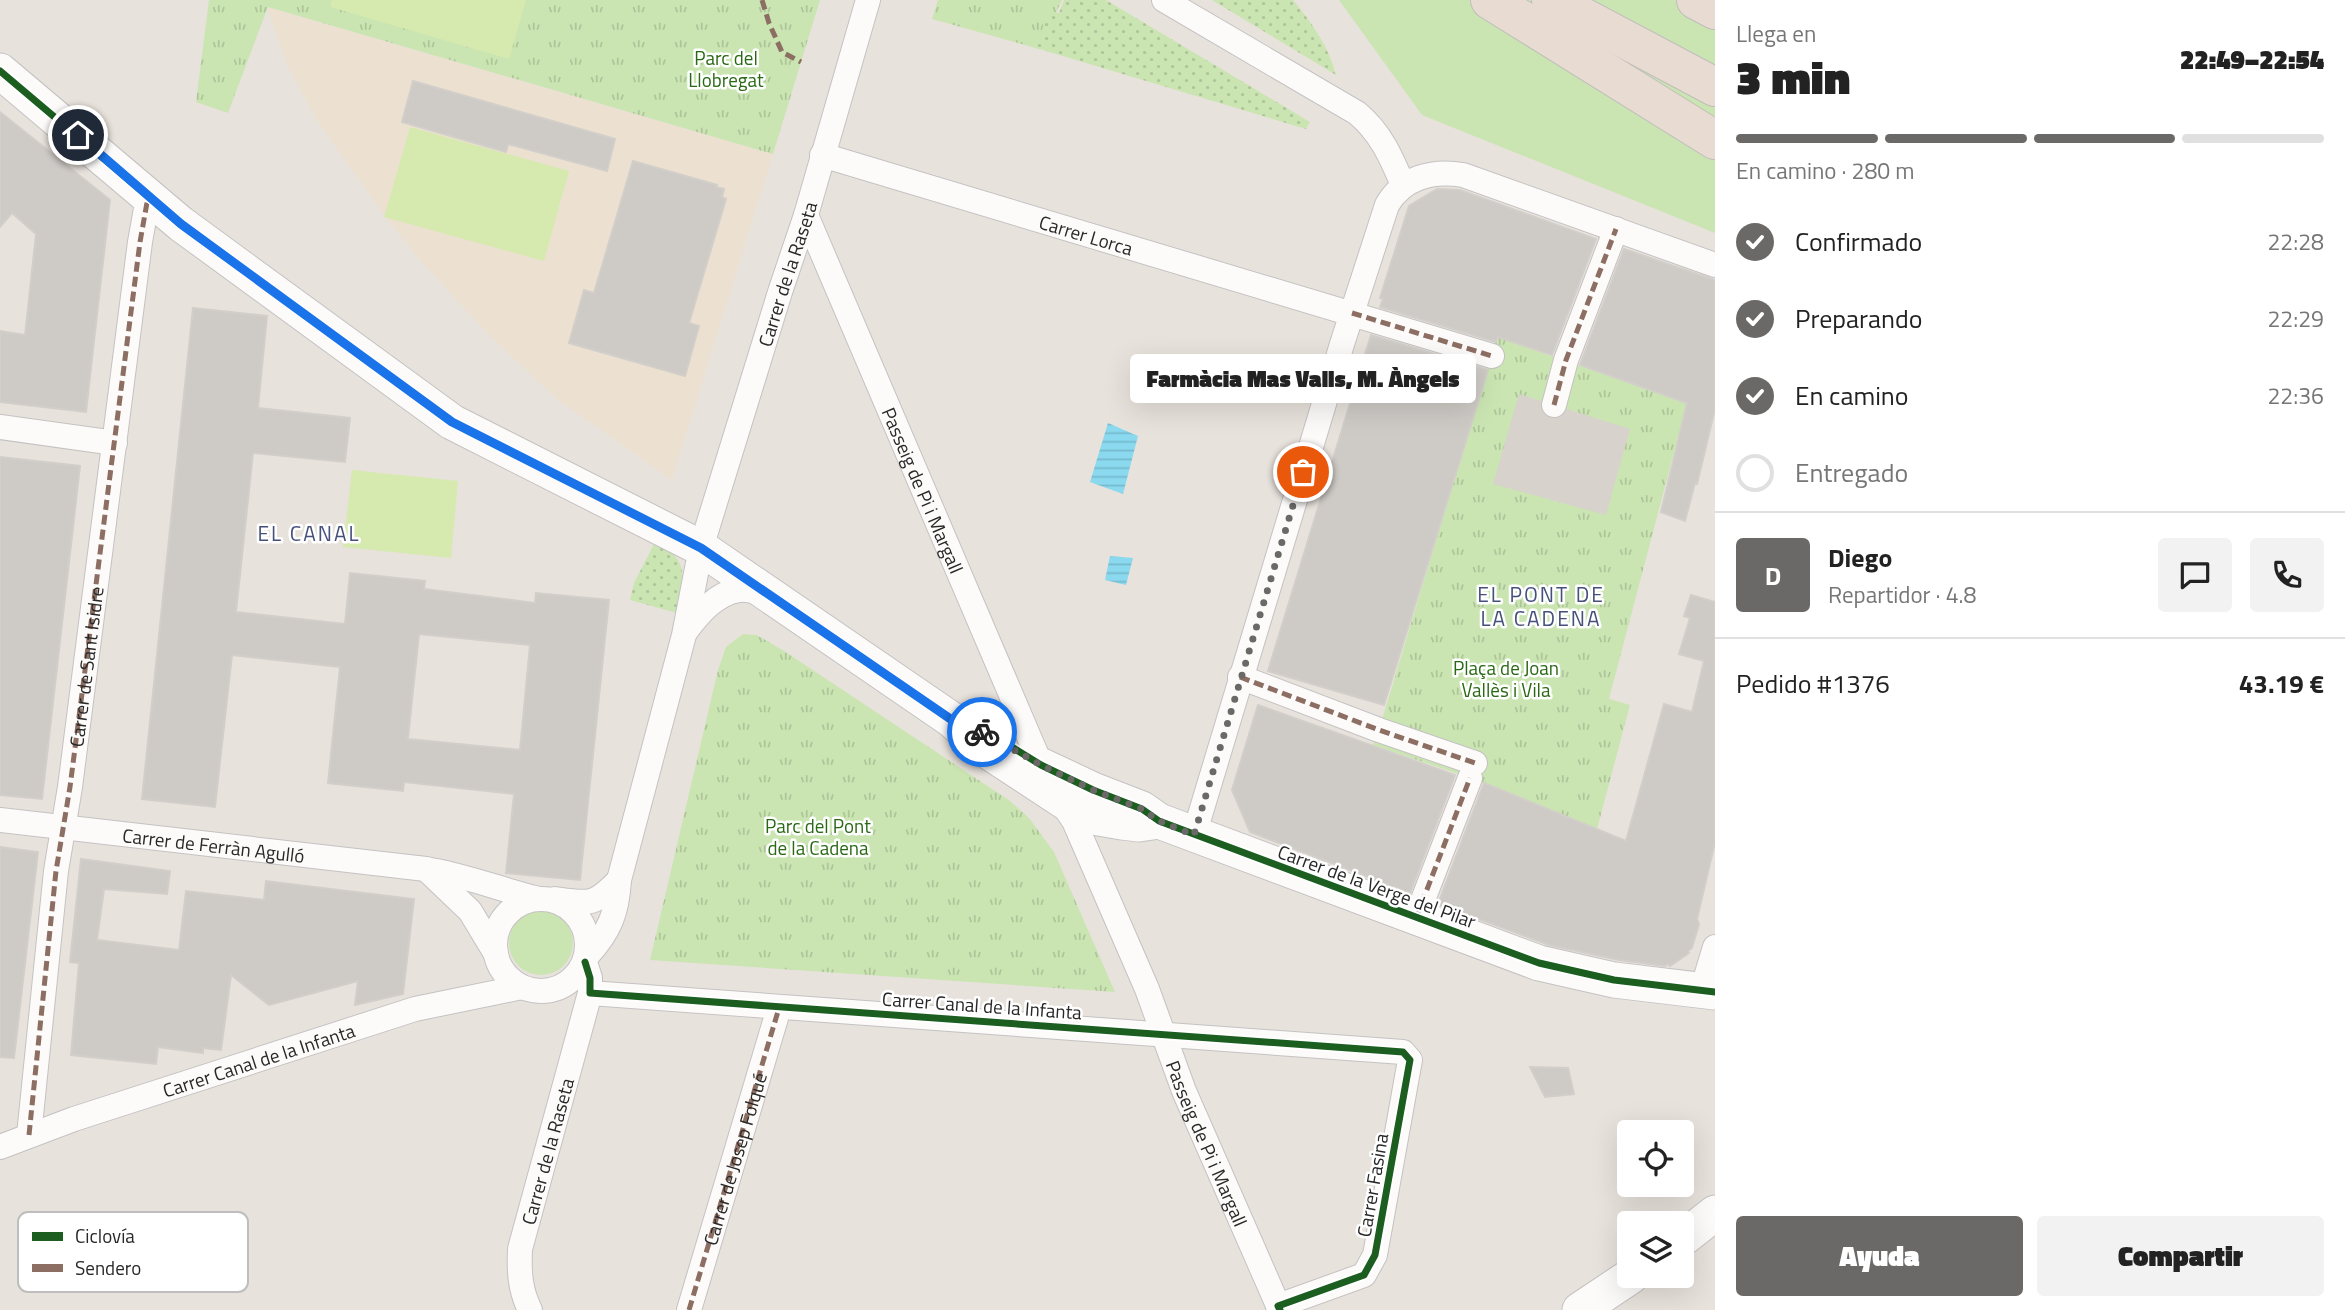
<!DOCTYPE html>
<html lang="es">
<meta charset="utf-8">
<style>
:root{--surface:#fff;--page:#f2f2f2;--text:#222;--muted:#767676;--line:#e0e0e0;--accent:#6b6967}
body{margin:0;font-family:"Titillium Web",sans-serif;background:var(--page);color:var(--text);height:100vh;display:flex;flex-direction:column;font-size:26px;white-space:nowrap}
*{box-sizing:border-box;margin:0}
p{font-size:23px;color:var(--muted)}
.icon{flex:none;width:38px;height:38px;fill:none;stroke:currentColor;stroke-width:2;stroke-linecap:round;stroke-linejoin:round}
.map{position:relative;flex:1;overflow:hidden}
.panel{display:flex;flex-direction:column;background:var(--surface);width:630px}
.panel>*{flex:none}
.fabs{position:absolute;left:1617px;top:1120px;display:grid;gap:14px}
.fabs a{display:grid;place-items:center;width:77px;height:77px;border-radius:7px;background:var(--surface);box-shadow:0 7px 28px #0002;font-size:35px}
.pin{position:absolute;display:grid;place-items:center;width:60px;height:60px;color:#fff;margin:-30px;border:4px solid #fff;border-radius:50%;box-shadow:0 2px 7px #0007}
.courier{position:absolute;display:grid;place-items:center;width:70px;height:70px;margin:-35px;border:5px solid #1a73e8;border-radius:50%;background:#fff;color:#222;box-shadow:0 2px 9px #0007}
.bubble{position:absolute;height:49px;border-radius:7px;background:var(--surface);box-shadow:0 7px 28px #0002;font-size:23px;font-weight:800;line-height:49px;text-align:center}
.headline em{font-style:normal;font-weight:800}
.headline div{display:flex;flex-direction:column-reverse}
.headline{display:flex;align-items:center;justify-content:space-between;height:119px;padding:0 21px}
h1{font-size:46px;font-weight:800;line-height:52px}
.bar{display:grid;grid-template-columns:repeat(4,1fr);gap:10px 7px;align-content:center;height:84px;padding:0 21px}
.bar i{height:9px;border-radius:5px;background:var(--line)}
.bar .active{background:var(--accent)}
.bar p{grid-column:span 4}
.line{display:flex;align-items:center;gap:18px;padding:0 21px;border-top:2px solid var(--line)}
.line div{flex:1}
.round{display:grid;place-items:center;flex:none;width:74px;height:74px;border-radius:7px;background:var(--page)}
ol{padding:0 21px;list-style:none}
li{display:flex;align-items:center;gap:21px;height:77px}
li p{margin-inline-start:auto}
li .icon{padding:7px;border-radius:50%;background:var(--accent);color:#fff;stroke-width:4}
li:last-child{color:var(--muted)}
li i{width:38px;height:38px;border:4px solid var(--line);border-radius:50%}
.action{display:flex;gap:14px;margin-top:auto;padding:14px 21px}
.action a{flex:1;height:80px;border-radius:7px;background:var(--accent);color:#fff;font-size:28px;font-weight:800;line-height:80px;text-align:center}
.action a+a{background:var(--page);color:var(--text)}
main{display:flex;flex:1;min-height:0}
.map>svg:first-child{display:block}
</style>
<main>
<div class="map">
<svg width="1715" height="1310" viewBox="0 0 1715 1310">
<defs>
<pattern id="park-tufts" width="24" height="20" patternUnits="userSpaceOnUse" patternTransform="scale(1.75)"><rect width="24" height="20" fill="#cae5b2"/><path d="M3 7l-1-3M5 7V3M7 7l1-3M15 17l-1-3M17 17v-4M19 17l1-3" fill="none" stroke="#aec499"/></pattern>
<pattern id="garden-dots" width="8" height="8" patternUnits="userSpaceOnUse" patternTransform="scale(1.75)"><rect width="8" height="8" fill="#cae5b2"/><path d="M2 2h.1M6 6h.1" fill="none" stroke="#aec499" stroke-width="1.8" stroke-linecap="round"/></pattern>
<pattern id="water-rules" width="6" height="5" patternUnits="userSpaceOnUse" patternTransform="scale(1.75)"><rect width="6" height="5" fill="#8ad9ef"/><path d="M0 2.5h6" fill="none" stroke="#77bacd"/></pattern>
</defs>
<rect width="100%" height="100%" fill="#e8e2dc"/>
<path fill="#ece1d0" d="M267,7l506,147 -101,326 -115,-81 -68,-64 -69,-75 -34,-42 -68,-96 -32,-59z"/>
<g fill="#cae5b2">
<path d="M1339,0h376v233l-293,-118z"/>
<circle cx="541" cy="943" r="32"/>
</g>
<g fill="url(#park-tufts)">
<path d="M209,0h611l-47,154 -505,-147 -40,106 -32,-11z"/>
<path d="M938,0h124l-23,49 -107,-30z"/>
<path d="M1497,337l190,66 -78,296 21,6 -33,124 -127,-51 -97,-33 6,-15z"/>
<path d="M743,634l14,1 27,16 199,132 27,18 19,17 25,34 61,140 -465,-32 68,-290 8,-23z"/>
</g>
<g fill="url(#garden-dots)">
<path d="M1064,0h42l204,122 -4,7 -270,-81 12,-37 11,2z"/>
<path d="M1212,0h81c19,23 35,45 43,75z"/>
<path d="M656,540c34,22 29,38 21,73l-47,-13 4,-17z"/>
</g>
<g fill="#d6e9af">
<path d="M332,0h194l-17,59 -179,-52z"/>
<path d="M410,127l159,44 -25,90 -160,-44z"/>
<path d="M352,470l106,11 -7,77 -108,-11z"/>
</g>
<path fill="#d8d2cc" d="M1519,394l111,35 -24,86 -113,-31z"/>
<g fill="url(#water-rules)">
<path d="M1108,423l30,13 -15,58 -33,-12z"/>
<path d="M1110,556l23,2 -7,27 -21,-5z"/>
</g>
<g fill="#cecac6" stroke="#d2cec9" stroke-width="2" fill-rule="evenodd">
<path d="M413,81l202,58 -8,32 -99,-27 -2,8 -104,-30z"/>
<path d="M0,112l110,88 -24,212 -86,-10v-71l25,4 11,-101 -24,-21 -12,14z"/>
<path d="M633,161l84,24 -1,2 8,2 -2,8 4,2 -37,124 10,3 -14,50 -116,-33 15,-53 10,3z"/>
<path d="M1437,189l23,1 136,49 -44,116 -54,-18 -2,5 -116,-35 3,-8 -3,-1 29,-92z"/>
<path d="M1624,249l91,31v129l-18,75 -2,-1 -10,38 -24,-9 26,-109 -107,-38z"/>
<path d="M193,308l74,8 -9,92 92,10 -5,44 -92,-9 -17,159 109,12 5,-51 75,8 -1,8 111,14 1,-10 73,7 -29,280 -74,-7 8,-79 -110,-12 -1,9 -75,-8 12,-116 -108,-12 -17,152 -73,-8zM419,634l111,11 -10,105 -112,-11z"/>
<path d="M1371,335l117,35 -104,335 -116,-34z"/>
<path d="M0,457l80,9 -38,333 -42,-4z"/>
<path d="M1691,595l24,7v240l-18,77 2,5 -7,24 -4,3 1,2 -19,13 -3,-2 -2,2 -46,-6 -70,-15 -111,-41 46,-121 142,58 38,-137 28,8 12,-51 -25,-7 11,-36 -6,-2z"/>
<path d="M1258,705l197,70 -45,118 -160,-61 -18,-42z"/>
<path d="M0,847l38,5 -24,206 -14,-1z"/>
<path d="M81,859l89,12 -3,23 -63,-5 -7,51 82,10 7,-59 78,9 2,-19 148,18 -11,95 -48,11 3,-24 -89,24 -38,-30 -10,75 -18,-2v5l-45,-6 -2,17 -85,-9 8,-92 -9,-1z"/>
<path d="M1530,1067l38,1 6,26 -29,3z"/>
</g>
<g fill="none" stroke-linecap="round" stroke-linejoin="round">
<defs>
<g id="street">
<path d="M1164,0l193,113c24,20 34,44 46,72"/>
<path id="s1" d="M822,155l670,201"/>
<path id="s2" d="M806,215l235,550"/>
<path d="M1554,405l12,-45 50,-131"/>
<path d="M0,427l115,16"/>
<path d="M686,631c12,-16 30,-38 53,-41 8,-1 19,2 28,4"/>
<path d="M1240,677l139,53 96,33"/>
<path id="s3" d="M1060,800l14,21 73,168 37,102 96,219"/>
<path id="s4" d="M0,820l426,49c38,6 73,20 109,29"/>
<path d="M1194,835l148,-491 45,-139c16,-28 46,-35 76,-30l252,90"/>
<path d="M426,869l44,42 26,43"/>
<circle cx="541" cy="945" r="46"/>
<path d="M555,899c34,5 39,7 64,-19"/>
<path d="M1416,918l54,-140"/>
<path id="s5" d="M587,956c23,-25 30,-43 32,-76l65,-245 17,-87 79,-256 26,-77 62,-215"/>
<path d="M585,962l5,16v15l813,59 7,8 -35,195 -11,20 -86,31"/>
<path d="M1702,990l13,-43"/>
<path id="s6" d="M29,1135l27,-264 14,-84 70,-545 8,-45"/>
<path id="s7" d="M0,1147l74,-28 341,-110 107,-22"/>
<path id="s8" d="M530,1310c-10,-20 -11,-38 -10,-61l70,-256"/>
<path d="M689,1310l90,-302"/>
</g>
<g id="secondary">
<path d="M0,71l181,153 271,198 249,126 251,172 28,26 96,63 17,8 29,5 17,2 20,-3"/>
<path d="M1042,766l51,24 49,19 17,12 380,142 75,17 101,12"/>
<path d="M1682,1239l33,-26"/>
<path d="M1580,1310l51,-34"/>
</g>
<g id="highway">
<path d="M1490,0l225,140"/>
<path d="M1551,0l164,87"/>
<path d="M1696,0l19,10"/>
</g>
</defs>
<use href="#street" stroke="#c4c2c2" stroke-width="26"/>
<use href="#secondary" stroke="#c4c2c2" stroke-width="37"/>
<use href="#highway" stroke="#c0bdbb" stroke-width="40"/>
<use href="#street" stroke="#fcfbfa" stroke-width="24"/>
<use href="#secondary" stroke="#fcfbfa" stroke-width="35"/>
<use href="#highway" stroke="#e8dbd2" stroke-width="38"/>
<g stroke="#8d6e63" stroke-width="5" stroke-dasharray="10 5" stroke-linecap="butt">
<path d="M762,0l7,23 13,29 19,10"/>
<path d="M1352,313l140,43"/>
<path d="M1554,405l12,-45 50,-131"/>
<path d="M1240,677l139,53 96,33"/>
<path d="M1416,918l54,-140"/>
<path d="M29,1135l27,-264 14,-84 70,-545 8,-45"/>
<path id="s9" d="M689,1310l90,-302"/>
</g>
<defs>
<g id="cycleway">
<path d="M0,71l181,153 271,198 249,126 251,172 40,15 49,30 52,25 49,19 17,12 380,142 75,17 101,12"/>
<path d="M585,962l5,16v15l813,59 7,8 -35,195 -11,20 -86,31 2,4"/>
</g>
</defs>
<use href="#cycleway" stroke="#fff" stroke-width="11"/>
<use href="#cycleway" stroke="#1b5e20" stroke-width="7"/>
</g>
<g fill="none" stroke-linecap="round" stroke-linejoin="round">
<path stroke="#6b6967" stroke-width="7" stroke-dasharray="0 12.6" d="M982,732l59,33 52,25 49,19 17,12 35,14 109,-363"/>
<path stroke="#1a73e8" stroke-width="9" d="M78,135l103,89 271,198 249,126 251,172 30,12"/>
</g>
<g text-anchor="middle" dominant-baseline="central" stroke-width="5" stroke-linejoin="round" paint-order="stroke">
<g font-size="19" fill="#296914" stroke="#fff">
<text x="726" y="57">Parc del<tspan x="726" dy="22">Llobregat</tspan></text>
<text x="1506" y="667">Plaça de Joan<tspan x="1506" dy="22">Vallès i Vila</tspan></text>
<text x="818" y="825">Parc del Pont<tspan x="818" dy="22">de la Cadena</tspan></text>
</g>
<g font-size="19" fill="#282828" stroke="#fff">
<text stroke="none"><textPath href="#s1" startOffset="276">Carrer Lorca</textPath></text>
<text stroke="none"><textPath href="#s5" startOffset="714">Carrer de la Raseta</textPath></text>
<text stroke="none"><textPath href="#s2" startOffset="299">Passeig de Pi i Margall</textPath></text>
<text stroke="none"><textPath href="#s6" startOffset="472">Carrer de Sant Isidre</textPath></text>
<text stroke="none"><textPath href="#s4" startOffset="215">Carrer de Ferràn Agulló</textPath></text>
<text transform="translate(1377 886) rotate(20)">Carrer de la Verge del Pilar</text>
<text transform="translate(982 1005) rotate(4)">Carrer Canal de la Infanta</text>
<text stroke="none"><textPath href="#s7" startOffset="273">Carrer Canal de la Infanta</textPath></text>
<text stroke="none"><textPath href="#s3" startOffset="374">Passeig de Pi i Margall</textPath></text>
<text stroke="none"><textPath href="#s8" startOffset="164">Carrer de la Raseta</textPath></text>
<text stroke="none"><textPath href="#s9" startOffset="158">Carrer de Josep Folqué</textPath></text>
<text transform="translate(1372 1185) rotate(-80)">Carrer Fasina</text>
</g>
<g font-size="21" letter-spacing="2" fill="#46517b" stroke="#fff">
<text x="309" y="533">EL CANAL</text>
<text x="1541" y="594">EL PONT DE<tspan x="1541" dy="24">LA CADENA</tspan></text>
</g>
</g>
<rect x="18" y="1212" width="230" height="80" rx="10" fill="#fff" stroke="#bebebe" stroke-width="2"/>
<rect x="32" y="1232" width="31" height="9" fill="#1b5e20"/>
<rect x="32" y="1264" width="31" height="8" fill="#8d6e63"/>
<g font-size="19" fill="#282828">
<text x="75" y="1243">Ciclovía</text>
<text x="75" y="1275">Sendero</text>
</g>
</svg>
<div class="fabs">
<a><svg class="icon" aria-label="locate" viewBox="0 0 24 24"><circle cx="12" cy="12" r="6"/><path d="M12 2v4M12 18v4M2 12h4M18 12h4"/></svg></a>
<a><svg class="icon" aria-label="layers" viewBox="0 0 24 24"><path d="M12 4l9 5-9 5-9-5zM3 14l9 5 9-5"/></svg></a>
</div>
<div class="pin" style="left:1303px;top:472px;background:#ea580c"><svg class="icon" aria-label="bag" viewBox="0 0 24 24"><path d="M5 8h14l-1 12H6zM9 8a3 3 0 0 1 6 0"/></svg></div>
<div class="pin" style="left:78px;top:135px;background:#1f2937"><svg class="icon" aria-label="home" viewBox="0 0 24 24"><path d="M3 11l9-7 9 7M6 9v11h12V9"/></svg></div>
<div class="courier" style="left:982px;top:732px"><svg class="icon" aria-label="bike" viewBox="0 0 24 24"><circle cx="6" cy="16" r="4"/><circle cx="18" cy="16" r="4"/><path d="M6 16l4-8h5l3 8M10 8l3 8H6M13 5h3"/></svg></div>
<div class="bubble" style="left:1130px;top:354px;width:346px">Farmàcia Mas Valls, M. Àngels</div>
</div>
<section class="panel">
<div class="headline"><div><h1>3 min</h1><p>Llega en</p></div><em>22:49–22:54</em></div>
<div class="bar"><i class="active"></i><i class="active"></i><i class="active"></i><i></i><p>En camino · 280 m</p></div>
<ol>
<li><svg class="icon" aria-label="check" viewBox="0 0 24 24"><path d="M5 12l5 5 9-10"/></svg>Confirmado<p>22:28</p></li>
<li><svg class="icon" aria-label="check" viewBox="0 0 24 24"><path d="M5 12l5 5 9-10"/></svg>Preparando<p>22:29</p></li>
<li><svg class="icon" aria-label="check" viewBox="0 0 24 24"><path d="M5 12l5 5 9-10"/></svg>En camino<p>22:36</p></li>
<li><i></i>Entregado</li>
</ol>
<div class="line" style="height:126px"><b class="round" style="background:var(--accent);color:#fff">D</b><div><b>Diego</b><p>Repartidor · 4.8</p></div><a class="round"><svg class="icon" aria-label="chat" viewBox="0 0 24 24"><path d="M4 5h16v11H9l-5 4z"/></svg></a><a class="round"><svg class="icon" aria-label="phone" viewBox="0 0 24 24"><path d="M5 4h4l2 5-3 2q2 4 5 5l2-3 5 2v4C11 20 4 13 5 4z"/></svg></a></div>
<div class="line" style="height:91px"><div>Pedido #1376</div><b>43.19 €</b></div>
<div class="action"><a>Ayuda</a><a>Compartir</a></div>
</section>
</main>
